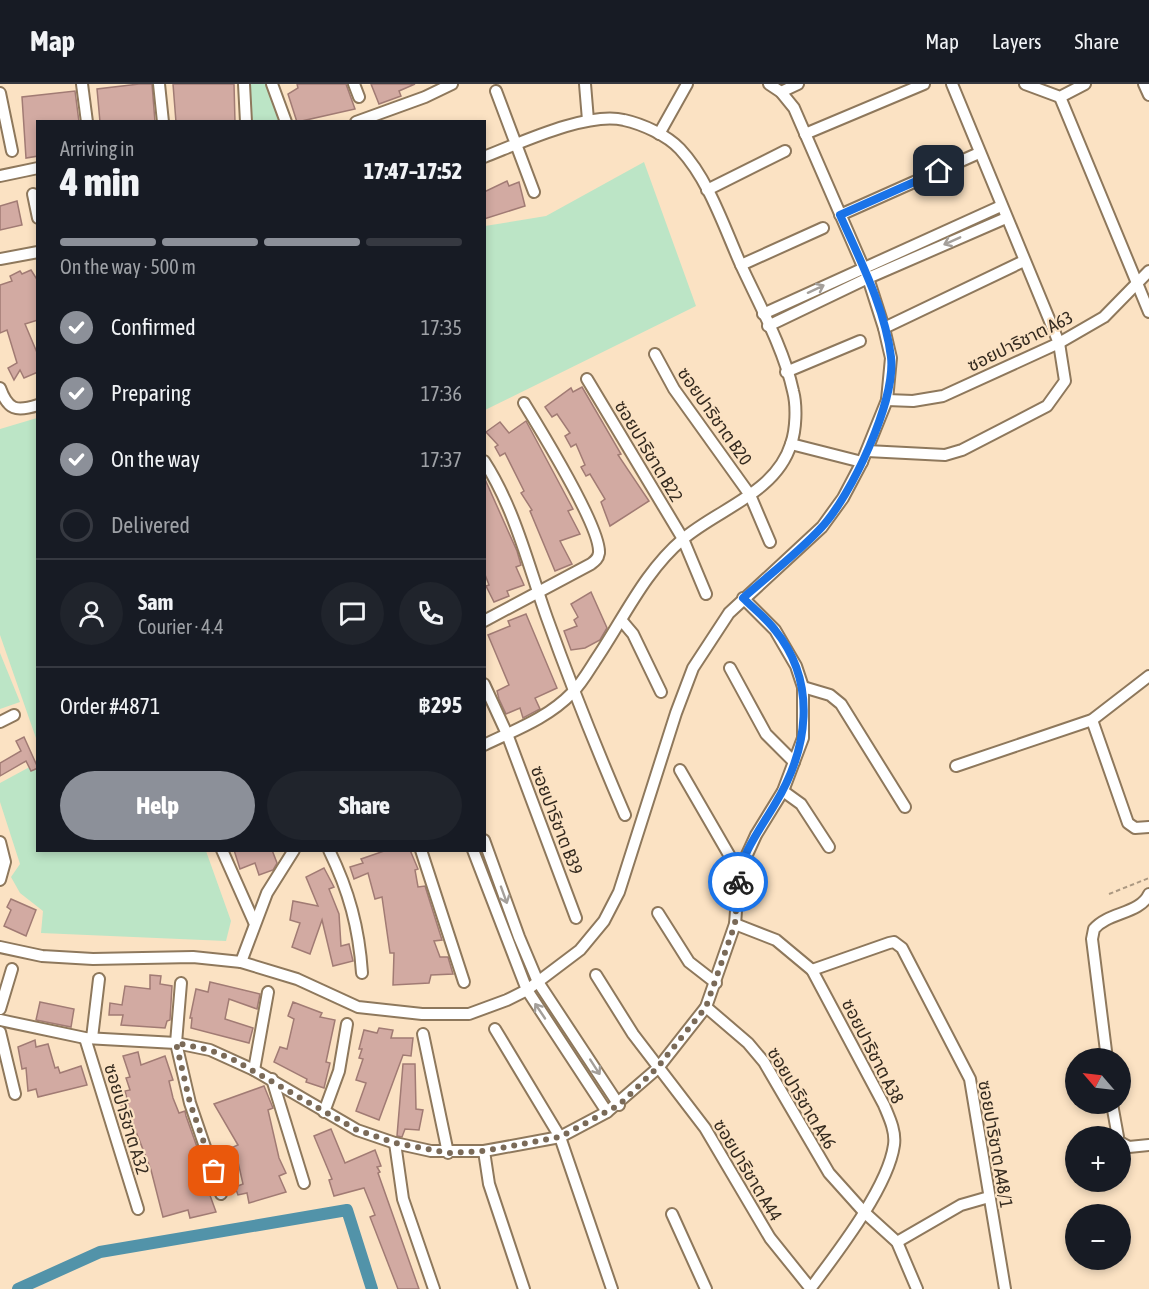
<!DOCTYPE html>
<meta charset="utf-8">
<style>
:root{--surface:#171b24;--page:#20242c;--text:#f1f3f6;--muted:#9ea1a6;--line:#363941;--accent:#8c9099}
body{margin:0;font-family:"Asap Condensed","Noto Sans Thai",sans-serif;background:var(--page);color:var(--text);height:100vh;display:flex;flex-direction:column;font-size:22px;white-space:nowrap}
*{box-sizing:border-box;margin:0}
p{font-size:20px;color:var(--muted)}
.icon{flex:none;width:33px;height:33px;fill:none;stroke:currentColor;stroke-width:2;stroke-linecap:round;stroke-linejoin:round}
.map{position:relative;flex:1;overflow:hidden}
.panel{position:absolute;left:36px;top:36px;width:450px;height:732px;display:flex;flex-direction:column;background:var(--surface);border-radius:0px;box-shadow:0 3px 9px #0003}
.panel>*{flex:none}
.needle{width:39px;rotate:298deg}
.tools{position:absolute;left:1065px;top:964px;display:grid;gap:12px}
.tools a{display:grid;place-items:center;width:66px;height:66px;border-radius:50%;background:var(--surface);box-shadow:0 3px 9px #0003;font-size:30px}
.pin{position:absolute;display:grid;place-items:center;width:51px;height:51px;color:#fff;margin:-26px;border-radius:12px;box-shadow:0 3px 9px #0006}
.courier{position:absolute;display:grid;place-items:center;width:60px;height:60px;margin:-30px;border:4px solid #1a73e8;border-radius:50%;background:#fff;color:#222;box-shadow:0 2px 8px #0007}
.head em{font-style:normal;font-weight:800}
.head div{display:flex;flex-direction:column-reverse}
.head{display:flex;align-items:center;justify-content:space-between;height:102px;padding:0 24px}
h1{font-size:39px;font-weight:800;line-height:45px}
.bar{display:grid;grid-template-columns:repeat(4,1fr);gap:9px 6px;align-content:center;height:72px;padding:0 24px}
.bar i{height:8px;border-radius:4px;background:var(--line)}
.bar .current{background:var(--accent)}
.bar p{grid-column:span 4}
.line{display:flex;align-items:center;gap:15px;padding:0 24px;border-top:2px solid var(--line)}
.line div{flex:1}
.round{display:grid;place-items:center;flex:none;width:63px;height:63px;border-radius:32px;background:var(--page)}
ol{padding:0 24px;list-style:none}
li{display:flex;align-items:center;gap:18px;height:66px}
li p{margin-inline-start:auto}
li .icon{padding:6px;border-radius:50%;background:var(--accent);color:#fff;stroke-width:4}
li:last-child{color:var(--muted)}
li i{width:33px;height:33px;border:3px solid var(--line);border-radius:50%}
.cta{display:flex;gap:12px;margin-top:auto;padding:12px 24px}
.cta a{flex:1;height:69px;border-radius:36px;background:var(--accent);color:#fff;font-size:24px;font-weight:800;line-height:69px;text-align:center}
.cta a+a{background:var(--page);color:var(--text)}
header{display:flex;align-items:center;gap:36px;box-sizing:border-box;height:84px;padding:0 30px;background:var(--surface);border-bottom:2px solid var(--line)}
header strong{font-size:28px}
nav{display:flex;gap:33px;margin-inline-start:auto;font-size:21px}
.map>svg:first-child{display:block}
</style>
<header>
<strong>Map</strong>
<nav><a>Map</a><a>Layers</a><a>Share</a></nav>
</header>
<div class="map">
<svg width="1149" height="1205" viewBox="0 0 1149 1205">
<rect width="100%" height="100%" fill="#fbe2c3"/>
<g fill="#bce5c6">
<path d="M246,0h24l14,37h-36z"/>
<path d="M644,78l52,144 -211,104v-184l61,-10z"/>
<path d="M37,334h1l-1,323 -37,-106v-206z"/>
<path d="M0,569l20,49 -20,7z"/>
<path d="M37,679l1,87 168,1 25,70 -5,20 -185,-8 2,-22 -23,-18 -9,-16 9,-13 -20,-62v-19z"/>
</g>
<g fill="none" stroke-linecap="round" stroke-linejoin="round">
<path stroke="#5293a9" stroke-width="12" d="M18,1205l82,-37 247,-42 25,79"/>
</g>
<g fill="#d2aaa2" stroke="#a17b74" stroke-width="1.5">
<path d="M139,0h13l3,38h-55l-3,-33z"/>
<path d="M173,0h61l1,38h-59z"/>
<path d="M297,0h49l9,25 -58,13 -9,-28 10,-6z"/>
<path d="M371,0h44l-16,7 2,5 -22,8z"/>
<path d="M75,7l4,31h-41v34l-12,2 -4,-61z"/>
<path d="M507,97l2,5 10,-4 6,24 -41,13v-27z"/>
<path d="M17,117l5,24 -22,5v-24z"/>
<path d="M31,186l7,11v39l-13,4 13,31v17l-14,6 -4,-8 -6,10 -6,-12 9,-5 -10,-33 -7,3v-48l12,-4 -2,-5 10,-5 2,3z"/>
<path d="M582,303l39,67 -3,1 31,46 -39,25 -9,-24 4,-3 -15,-25 -4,2 -5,-9 4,-2 -9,-21 -5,3 -6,-11 5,-3 -13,-19 -5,3 -7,-10 26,-19 2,4z"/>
<path d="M526,337l47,88 -5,2 12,23 -20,7 12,23 -17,7 -25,-60 2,-1 -11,-17 3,-2 -19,-38 -5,3 -5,-9 3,-2 -12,-13 14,-10 9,11z"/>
<path d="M484,393l33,74 4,14 -5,2 8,18 -17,6 2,5 -15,6 -8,-16 3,-1 -5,-13z"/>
<path d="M591,508l16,36 -7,12 -15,8 -14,2 -7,-19 13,-5 -3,-6 4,-3 -7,-13z"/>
<path d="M526,530l31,74 -22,10 5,11 -17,9 -3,-10 -14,6 -7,-15 -2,-8 12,-6 -21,-50 22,-9 -2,-5z"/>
<path d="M24,653l14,31 -7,3 -5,-10 -26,15v-13l21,-12 -5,-10z"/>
<path d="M234,766h38l5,13 -4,7 -14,5 -4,-12 -15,6z"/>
<path d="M387,766h23l8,19 -3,1 3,17 7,-1 17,54 -8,1 6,16h8l5,17 -22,1 -2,8 -36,2 1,-32h-4l-8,-56 -7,2 -7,-26 -14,6 -4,-12 13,-4 -2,-4z"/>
<path d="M324,784l10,19 -5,2 10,25 2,32 8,-2 4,17 -20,5 -11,-46 -12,34 -18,-7 8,-24 -10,-3 3,-19 25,5 -12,-29z"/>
<path d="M11,815l25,11 -10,26 -22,-10 7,-16 -4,-3z"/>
<path d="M150,891l11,1 -1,8 12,2 -2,34 -3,1 -2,7 -44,-3 2,-10h-14l1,-12 12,2 3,-19 25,3z"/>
<path d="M210,898l50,12 -3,15 -28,-10 -4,20 28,9 -4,15 -58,-15 1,-10h-2l6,-29 12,3z"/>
<path d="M40,918l34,7 -3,18 -35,-7z"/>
<path d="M293,918l29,11 -2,4 15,3 -9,42 4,1 -6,25 -18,-6 1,-3 -33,-17 6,-15 7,2 7,-30 -6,-3z"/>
<path d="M379,944l14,2 -2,8h22l-2,18 -8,-1 -24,65 -23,-9 10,-28 -10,-3 7,-21 -4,-1 3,-9h-3l5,-19 13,3z"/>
<path d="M35,956l1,7 12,-3 7,24 3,-1 2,6 21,-7 6,19 -49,12 -2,-8 -8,2 -2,-23 -4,1 -4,-22z"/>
<path d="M138,968l3,13 24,-9 8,24 -4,1 4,17 6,15 6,-2 1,5 16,45 -4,1 18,50 -26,6 -2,-8 -25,7 -12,-47 -20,-51 -7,2 -3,-15 7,-3 -3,-12 5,-1 -4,-12 4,-1 -7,-21z"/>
<path d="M403,980h12l1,45 7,1 -4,20 -14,-1 -3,8 -5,-1z"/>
<path d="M264,1002l9,22 -5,2 11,48 7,15 -7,3 7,16 -37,11 -2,-10 -9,2 -3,-8 8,-3 -5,-22 -3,1 -4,-15 7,-3 -24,-41z"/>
<path d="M331,1045l14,34 30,-13 6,16 -4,1 3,5 -2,1 41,116h-21l-28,-72 5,-2 -11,-27 -30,8 -5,-16 3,-1 -18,-43z"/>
</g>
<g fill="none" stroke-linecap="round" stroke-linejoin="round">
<defs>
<g id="minor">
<path d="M82,0l5,38"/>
<path d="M159,0l4,38"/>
<path d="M244,0l2,38"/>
<path d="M272,0l14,38"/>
<path d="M354,0l5,13"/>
<path d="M585,0l3,36"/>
<path d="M1025,0l35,13 25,-13"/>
<path d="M1144,0l5,11"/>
<path d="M496,7l38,101"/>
<path d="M781,8l17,-8"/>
<path d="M0,9l12,58"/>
<path d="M1060,13l89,215"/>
<path d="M356,38l69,-25 27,-13"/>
<path d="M659,50l28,-50"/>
<path d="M805,50l119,-50"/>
<path d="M484,73c36,-14 104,-46 140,-37 18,4 43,15 56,29 29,31 44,78 61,116 18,39 43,84 52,126 4,15 3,39 -2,53 -15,49 -73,65 -108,95 -39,33 -60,81 -88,122 -7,11 -14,23 -23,32 -24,25 -57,37 -88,52"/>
<path d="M0,92l38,-8"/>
<path d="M707,106l78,-39"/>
<path d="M33,110l5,24"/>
<path d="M840,131l139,-62"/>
<path d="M0,175l38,-7"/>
<path d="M741,181l82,-37"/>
<path d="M763,230l238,-108"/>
<path d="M768,242l100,-48 138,-60"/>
<path d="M884,244l140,-67"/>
<path d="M655,270l19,35 76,106 20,47"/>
<path d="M786,288l74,-31"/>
<path d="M587,295l96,160 23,55"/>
<path d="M0,304c8,22 16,24 38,17"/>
<path d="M887,316l26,1 30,-5 116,-53 45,-26 45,-46"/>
<path d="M791,360l71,18"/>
<path d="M867,367l78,4 17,-5 85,-44 18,-25 -6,-38 -107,-259"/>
<path d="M484,377c31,48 44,104 63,157 24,67 50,132 78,197"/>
<path d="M484,537l107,-57c4,-3 7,-5 8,-11 2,-25 -59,-124 -75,-150"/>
<path d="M622,537l11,13 28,58"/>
<path d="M730,584l36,66 28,28"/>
<path d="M484,600l23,50 69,184"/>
<path d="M803,603l27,8 11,9 64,103"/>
<path d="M1092,636l36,103 7,5 14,-1"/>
<path d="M0,638l14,-7"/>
<path d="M956,682l136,-46 57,-44"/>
<path d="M680,686l59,102"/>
<path d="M783,707l18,13 28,43"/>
<path d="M484,756l35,97 19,45 81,123"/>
<path d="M0,758l5,20 -5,18"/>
<path d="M222,766l32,72"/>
<path d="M329,766c20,41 30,78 33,123"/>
<path d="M421,766l43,132"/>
<path d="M473,766l54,140 80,122"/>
<path d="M658,829l31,49 27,21"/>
<path d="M735,840l41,16 36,30 72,135c5,12 12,26 10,40 -6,43 -58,109 -84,144"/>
<path d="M0,863l42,9 51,3 100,-2 48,5 56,17 61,28 64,7h47l38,-14 20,-10 53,-40 24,-29 15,-29 57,-179 17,-45 36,-55 93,-86 21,-29 19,-36 25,-62 4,-42 -7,-30 -16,-50 -74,-170 -13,-16 -12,-8"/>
<path d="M241,878l26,-69 27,-43"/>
<path d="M812,886l77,-27 5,-1 8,6 68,131 35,210"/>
<path d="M596,891l37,59 72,94 65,110 41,51"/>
<path d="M181,899l-5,60 14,60 31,91"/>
<path d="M706,923l42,36 16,19 65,111 35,39 33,30 20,47"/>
<path d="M0,925l12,-40"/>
<path d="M0,936l85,18 91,5 34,7 44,20 103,60 38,13 36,8h53l76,-14 47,-25 51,-44 48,-61 29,-83 4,-52 17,-37 27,-44 20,-53v-51l-7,-21 -21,-36 -32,-32"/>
<path d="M495,945l65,108 52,152"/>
<path d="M0,948l15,62"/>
<path d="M423,950l25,119"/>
<path d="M85,954l53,171"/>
<path d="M92,954l7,-59"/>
<path d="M1107,975l-15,-120 2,-10c14,-17 46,-15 55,-35"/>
<path d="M254,986l14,-78"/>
<path d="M272,995l32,104"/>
<path d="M1112,1020l6,33"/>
<path d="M324,1028l15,-41 8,-47"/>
<path d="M1120,1058l9,5 20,-2"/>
<path d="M395,1059l8,56 31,90"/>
<path d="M484,1067l5,33 35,105"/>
<path d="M672,1130l34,75"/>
<path d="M897,1158l64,-37 28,-8"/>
</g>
</defs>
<use href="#minor" stroke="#8e785c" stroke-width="14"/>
<path stroke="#ac9982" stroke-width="2" stroke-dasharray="4.5 3" stroke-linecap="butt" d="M1109,810l40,-16"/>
<use href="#minor" stroke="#fff" stroke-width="10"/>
</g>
<defs><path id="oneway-shaft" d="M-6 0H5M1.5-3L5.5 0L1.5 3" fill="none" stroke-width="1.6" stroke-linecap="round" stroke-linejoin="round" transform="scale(1.5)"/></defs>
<g stroke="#a49f9a">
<use href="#oneway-shaft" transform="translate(952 157) rotate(156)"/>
<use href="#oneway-shaft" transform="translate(816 205) rotate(-25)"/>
<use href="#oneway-shaft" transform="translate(504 811) rotate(70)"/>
<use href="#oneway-shaft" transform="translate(540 927) rotate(-124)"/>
<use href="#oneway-shaft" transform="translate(595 983) rotate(57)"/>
</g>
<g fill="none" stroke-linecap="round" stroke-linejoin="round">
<path stroke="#7a6a58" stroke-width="6" stroke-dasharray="0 10.8" d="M214,1087l-24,-68 -14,-60 34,7 24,10 123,70 38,13 53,10 36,-2 76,-14 59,-32 38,-37 49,-61 29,-83 3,-42"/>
<path stroke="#1a73e8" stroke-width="8" d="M738,798c2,-27 23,-54 37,-78 33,-54 43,-121 0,-174 -9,-12 -22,-22 -32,-32 26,-23 55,-45 78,-70 30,-32 75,-127 70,-171 -6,-49 -31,-97 -51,-142l99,-44"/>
</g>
<g text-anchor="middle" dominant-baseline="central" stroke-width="4.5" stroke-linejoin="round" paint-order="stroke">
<g font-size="18" fill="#342a1f" stroke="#fbe2c3">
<text transform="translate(1020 257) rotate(-26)">ซอยปาริชาต A63</text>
<text transform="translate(715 332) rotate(55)">ซอยปาริชาต B20</text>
<text transform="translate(649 367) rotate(59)">ซอยปาริชาต B22</text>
<text transform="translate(557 736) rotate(69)">ซอยปาริชาต B39</text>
<text transform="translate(873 967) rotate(63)">ซอยปาริชาต A38</text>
<text transform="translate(802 1014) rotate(59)">ซอยปาริชาต A46</text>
<text transform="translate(127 1035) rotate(73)">ซอยปาริชาต A32</text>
<text transform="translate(996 1060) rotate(80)">ซอยปาริชาต A48/1</text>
<text transform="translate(748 1086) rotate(59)">ซอยปาริชาต A44</text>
</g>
</g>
</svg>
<div class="tools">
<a><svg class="needle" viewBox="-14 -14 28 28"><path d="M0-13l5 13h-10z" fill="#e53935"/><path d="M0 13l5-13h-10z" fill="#9ea1a6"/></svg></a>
<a>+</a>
<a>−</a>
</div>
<div class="pin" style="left:214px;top:1087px;background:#ea580c"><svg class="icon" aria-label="bag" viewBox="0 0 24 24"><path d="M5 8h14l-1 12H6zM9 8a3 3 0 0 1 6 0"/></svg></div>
<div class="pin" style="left:939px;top:87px;background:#1f2937"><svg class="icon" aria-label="home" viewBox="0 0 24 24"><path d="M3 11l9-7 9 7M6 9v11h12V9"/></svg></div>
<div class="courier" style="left:738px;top:798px"><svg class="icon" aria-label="bike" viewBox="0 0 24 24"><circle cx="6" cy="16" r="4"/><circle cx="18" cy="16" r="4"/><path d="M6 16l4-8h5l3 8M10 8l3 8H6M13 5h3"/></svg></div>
<section class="panel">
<div class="head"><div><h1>4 min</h1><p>Arriving in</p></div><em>17:47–17:52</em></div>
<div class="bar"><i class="current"></i><i class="current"></i><i class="current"></i><i></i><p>On the way · 500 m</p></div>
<ol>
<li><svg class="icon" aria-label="check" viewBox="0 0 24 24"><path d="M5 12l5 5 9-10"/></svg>Confirmed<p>17:35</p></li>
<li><svg class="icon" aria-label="check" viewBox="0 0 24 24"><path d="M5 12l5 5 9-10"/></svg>Preparing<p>17:36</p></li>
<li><svg class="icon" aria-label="check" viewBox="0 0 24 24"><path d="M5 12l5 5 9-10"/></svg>On the way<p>17:37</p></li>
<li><i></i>Delivered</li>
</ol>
<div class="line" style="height:108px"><a class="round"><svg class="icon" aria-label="person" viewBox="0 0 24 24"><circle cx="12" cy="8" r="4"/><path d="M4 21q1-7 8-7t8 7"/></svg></a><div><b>Sam</b><p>Courier · 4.4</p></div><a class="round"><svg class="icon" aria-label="chat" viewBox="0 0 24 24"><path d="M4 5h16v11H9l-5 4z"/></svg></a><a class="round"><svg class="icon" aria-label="phone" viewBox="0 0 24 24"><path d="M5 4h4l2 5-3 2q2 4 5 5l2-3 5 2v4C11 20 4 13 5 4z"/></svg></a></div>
<div class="line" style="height:78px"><div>Order #4871</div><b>฿295</b></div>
<div class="cta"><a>Help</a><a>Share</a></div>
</section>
</div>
